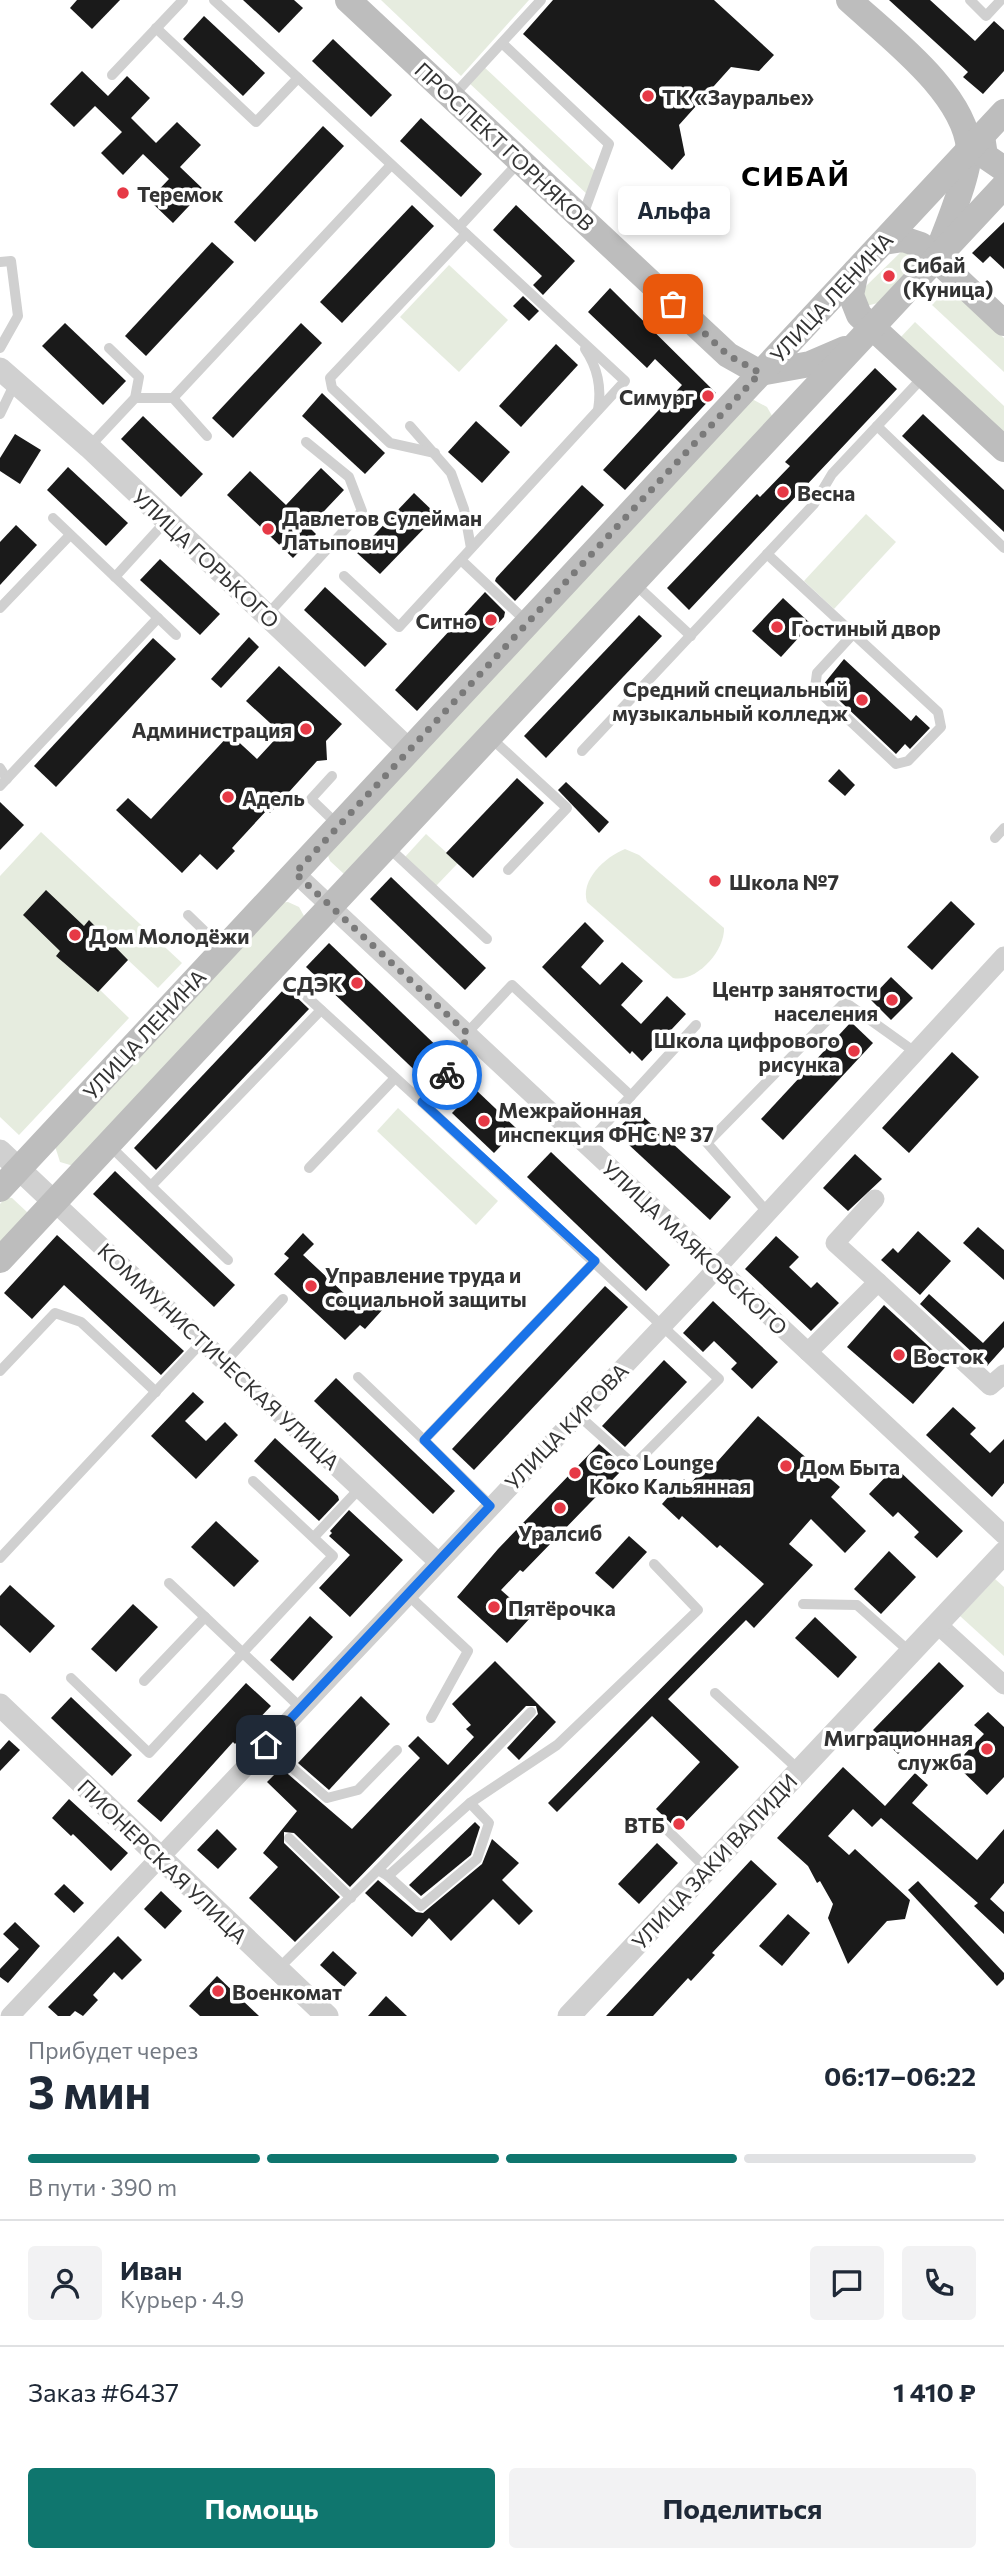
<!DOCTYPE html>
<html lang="ru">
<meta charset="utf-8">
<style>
:root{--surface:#fff;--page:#f2f2f3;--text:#1f2937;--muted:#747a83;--line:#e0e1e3;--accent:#0f766e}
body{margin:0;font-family:Commissioner,sans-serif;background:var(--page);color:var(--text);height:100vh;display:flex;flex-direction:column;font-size:26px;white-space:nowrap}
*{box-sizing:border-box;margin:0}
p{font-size:23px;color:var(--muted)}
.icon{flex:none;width:38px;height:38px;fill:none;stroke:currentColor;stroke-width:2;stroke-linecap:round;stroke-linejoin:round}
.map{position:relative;height:2016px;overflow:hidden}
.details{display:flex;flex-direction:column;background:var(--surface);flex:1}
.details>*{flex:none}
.pin{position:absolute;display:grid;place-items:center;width:60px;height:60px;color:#fff;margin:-30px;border-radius:14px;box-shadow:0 4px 10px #0006}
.courier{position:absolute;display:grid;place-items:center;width:70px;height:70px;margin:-35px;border:5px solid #1a73e8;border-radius:50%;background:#fff;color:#222;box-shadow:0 2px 9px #0007}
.bubble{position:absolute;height:49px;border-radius:7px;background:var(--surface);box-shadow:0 4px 10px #0003;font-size:23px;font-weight:700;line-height:49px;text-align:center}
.overview em{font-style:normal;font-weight:700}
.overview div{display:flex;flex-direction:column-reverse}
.overview{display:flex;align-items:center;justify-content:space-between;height:119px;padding:0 28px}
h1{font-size:46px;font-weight:700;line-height:52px}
.bar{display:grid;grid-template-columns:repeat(4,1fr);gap:10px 7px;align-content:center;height:84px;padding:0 28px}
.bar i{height:9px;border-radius:5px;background:var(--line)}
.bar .active{background:var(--accent)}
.bar p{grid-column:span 4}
.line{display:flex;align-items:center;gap:18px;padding:0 28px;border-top:2px solid var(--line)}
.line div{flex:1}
.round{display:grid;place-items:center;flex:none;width:74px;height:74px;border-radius:7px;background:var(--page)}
.action{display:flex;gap:14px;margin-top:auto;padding:14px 28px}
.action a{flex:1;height:80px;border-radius:7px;background:var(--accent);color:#fff;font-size:28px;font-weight:700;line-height:80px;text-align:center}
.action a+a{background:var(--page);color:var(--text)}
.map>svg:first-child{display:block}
</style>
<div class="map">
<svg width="1004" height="2016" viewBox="0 0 1004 2016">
<rect width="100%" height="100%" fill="#fff"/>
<g fill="#e6ecdf">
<path d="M381,0h148l-68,76z"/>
<path d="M482,65l116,109 -8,23 -123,-116z"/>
<path d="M905,248l11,10 -2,6 -36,39 -12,3 -3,-17z"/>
<path d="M449,265l59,55 -49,52 -59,-55z"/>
<path d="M949,287l55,51v34l-72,-67z"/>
<path d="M915,322l89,84v31l-105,-98z"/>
<path d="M752,399l15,8 8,14 -431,453 -14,-13 -3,-8z"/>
<path d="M866,514l30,28 -62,67 -30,-28z"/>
<path d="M41,832l141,131 -24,25 -30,-28 -28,30 29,28 -110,117 -19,-18v-241z"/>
<path d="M426,834l32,29 -22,23 -31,-29z"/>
<path d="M625,849l14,6 85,73c1,23 -28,55 -51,50l-86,-76c-7,-22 18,-45 38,-53z"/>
<path d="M288,902l11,5 5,9 -227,251 -17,-5 -6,-19 223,-240z"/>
<path d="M398,1108l100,93 -22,24 -99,-94z"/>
<path d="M6,1197l6,1 16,15 -28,34v-43z"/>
<path d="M995,1579l9,8v69l-44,-40z"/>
</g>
<g fill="#1a1a1a">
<path d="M77,0h43l-28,29 -22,-21z"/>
<path d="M243,0h51l9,8 -24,25z"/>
<path d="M553,0h161l60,55 -15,16 -28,-4 -52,58 6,30 -13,15 -149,-136z"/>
<path d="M889,0h41l45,41 19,-20 10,9v41l-21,23 -20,-17 5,-5z"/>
<path d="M204,16l61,57 -22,23 -60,-57z"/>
<path d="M333,39l59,56 -21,22 -59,-56z"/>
<path d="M82,71l26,25 19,-20 23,22 -19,20 25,25 21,-21 24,23 -21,22 24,23 -31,33 -24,-23 20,-21 -26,-25 -20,21 -22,-22 21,-21 -27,-26 -21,21 -24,-23z"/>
<path d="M421,118l61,56 -21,23 -61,-56z"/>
<path d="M323,126l21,20 -89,96 -21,-20z"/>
<path d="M412,205l22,21 -92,97 -22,-21z"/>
<path d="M516,205l59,56 -32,34 -10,-10 9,-9 -49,-46z"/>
<path d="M1004,222v47l-14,-13 -7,7 -11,-10z"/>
<path d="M212,242l22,20 -88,94 -21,-20z"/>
<path d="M610,288l106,105 -91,97 -22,-20 79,-85 -27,-26 -8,9 -59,-56z"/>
<path d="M523,296l16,15 -10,10 -16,-15z"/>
<path d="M65,323l61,58 -23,24 -61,-59z"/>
<path d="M301,323l21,20 -89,95 -21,-20z"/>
<path d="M556,344l22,21 -57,62 -22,-21z"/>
<path d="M875,368l22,21 -208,221 -22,-22 90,-94 3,3 30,-31 -5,-4z"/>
<path d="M322,393l63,60 -20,21 -63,-58z"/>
<path d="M923,414l81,76v42l-102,-96z"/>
<path d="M143,416l60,58 -22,23 -60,-58z"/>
<path d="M476,421l34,31 -28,31 -34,-31z"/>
<path d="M15,434l26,16 -21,34 -20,-13v-13z"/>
<path d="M68,467l60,56 -22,23 -59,-56z"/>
<path d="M321,468l23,22 -35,37 7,7 -23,24 -66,-63 23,-24 36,34z"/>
<path d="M582,485l22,20 -89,96 -20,-20 1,-3z"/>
<path d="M414,493l23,22 -57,59 -23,-21z"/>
<path d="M16,525l21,20 -37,40v-43z"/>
<path d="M160,559l60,55 -20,21 -60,-55z"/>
<path d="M325,587l62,57 -22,23 -61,-57z"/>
<path d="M485,592l20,20 -1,5 -87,94 -22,-21z"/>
<path d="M783,598l28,26 -30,33 -29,-26z"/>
<path d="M639,615l23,21 -116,122 -22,-22z"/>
<path d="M249,637l10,10 -38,41 -10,-9z"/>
<path d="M153,638l23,21 -120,128 -22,-21z"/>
<path d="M844,659l67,62 5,-6 14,13 -20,21 -5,-5 -9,10 -73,-69z"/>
<path d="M279,666l63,58 -16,17 1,19 -10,1 -47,52 -3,-3 -35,38 3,3 -18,19 -17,-16 -18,19 -66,-63 12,-12 23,21 79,-85 27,25 24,-26 -35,-32z"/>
<path d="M839,769l16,16 -10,11 -17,-15z"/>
<path d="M517,778l27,25 -71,75 -27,-25z"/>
<path d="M566,782l43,40 -10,11 -41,-43z"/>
<path d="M0,802l24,23 -24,25z"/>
<path d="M391,877l95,91 -21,22 -95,-91z"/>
<path d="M46,890l38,36 5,-6 39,40 -30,32 -42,-36 4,-5 -37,-36z"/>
<path d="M951,901l24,23 -43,46 -25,-23z"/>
<path d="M585,922l19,19 -23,26 19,18 22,-23 21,19 -22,24 20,19 26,-28 19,18 -44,47 -10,-10 -2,3 -88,-87z"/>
<path d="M329,943l118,113 -22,24 -119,-113z"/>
<path d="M891,977l22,21 -22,22 -21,-21z"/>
<path d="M286,987l23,22 -153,161 -22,-22z"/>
<path d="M851,1022l22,21 -90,97 -22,-21z"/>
<path d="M952,1052l27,25 -70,76 -27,-25z"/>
<path d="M475,1089l42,40 -23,24 -42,-40z"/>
<path d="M636,1110l95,87 -21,23 -95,-88z"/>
<path d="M551,1152l119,113 -24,26 -119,-114z"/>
<path d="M855,1154l27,25 -34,32 -25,-23z"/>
<path d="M115,1171l120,114 -21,22 -121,-113z"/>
<path d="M978,1227l26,23v30l-41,-37z"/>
<path d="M918,1231l33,30 -31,34 -39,-35 12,-12 5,5z"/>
<path d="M303,1233l11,11 -11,11 59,55 11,-12 11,10 -19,21 -5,-4 -15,15 -71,-66 15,-16 -5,-4z"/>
<path d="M57,1235l127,116 -23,24 -97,-90 -32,34 -28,-26z"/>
<path d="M776,1236l23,21 -10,10 22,21 6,-6 22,21 -28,28 -66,-62z"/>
<path d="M605,1286l23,21 -154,163 -22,-21z"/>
<path d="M929,1294l54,49 21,-22v26l-17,19 -67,-62z"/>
<path d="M713,1301l65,61 -26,27 -21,-20 6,-6 -23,-22 -11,11 -20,-19z"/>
<path d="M884,1305l64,59 -35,40 -66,-57z"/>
<path d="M664,1360l23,22 -62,65 -23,-21z"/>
<path d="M336,1378l119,113 -22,23 -119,-113z"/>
<path d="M193,1392l11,10 -19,19 21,20 19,-19 13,13 -42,44 -45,-43z"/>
<path d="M953,1407l23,21 -6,6 20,19 14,-14v44l-12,14 -66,-62z"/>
<path d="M758,1416l82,71 -9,10 35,34 -21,22 -34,-34 -22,25 24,21 -59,63 -8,-8 -78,79 71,68 -61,63 -22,-21 44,-47 -48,-46 -95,96 -9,-9 216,-219 -44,-39 -3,3 -35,-32 -3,4 -17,-16 22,-25 6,5 23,-26 4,4z"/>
<path d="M275,1438l63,58 1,4 -20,21 -65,-60z"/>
<path d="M599,1444l16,14 -4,3 10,10 -98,101 -3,-2 -19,20 30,27 -24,26 -50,-46 41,-48z"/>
<path d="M895,1467l68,64 -26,27 -23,-21 5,-5 -21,-20 -5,5 -24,-23z"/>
<path d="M349,1510l54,50 -53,57 -31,-29 31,-33 -21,-19 3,-3 -2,-2z"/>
<path d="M216,1521l43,40 -25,26 -43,-40z"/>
<path d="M629,1536l18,16 -34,37 -18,-16z"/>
<path d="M889,1551l27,26 -35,37 -27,-25z"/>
<path d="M10,1585l45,41 -25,27 -30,-28v-29z"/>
<path d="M133,1604l25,23 -42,45 -25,-23z"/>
<path d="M310,1616l23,21 -40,44 -23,-21z"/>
<path d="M815,1617l42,40 -19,21 -43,-40z"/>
<path d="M495,1661l61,61 -37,38 -12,-12 31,-34 -2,-8h-10l-176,181 -56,-54 -10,-1v11l56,54 -45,45 -46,-44 29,-31 -15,-14 34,-42 -30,-29 14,-14 71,61 68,-71 -12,-12 10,-10 30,29 26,-28 -8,-8 5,-4 -19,-21z"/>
<path d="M939,1662l25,24 -66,68 -25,-24z"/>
<path d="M246,1683l25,23 -36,38 -2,-2 -72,80 -24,-21z"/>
<path d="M361,1696l29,28 -61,66 -31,-27z"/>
<path d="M71,1697l61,58 -20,21 -61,-58z"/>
<path d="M988,1712l16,15v50l-17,18 -32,-31 29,-30 -10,-9z"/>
<path d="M9,1740l11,10 -20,21v-21z"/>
<path d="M843,1767l42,39 30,-33 13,12 -16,18 65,57 27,-31v54l-14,16 14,13v22l-30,-28 4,-3 -97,-85 -9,9 -19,-18 -25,27 21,19 6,-6 55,51 -5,19 -18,2 -39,43 -20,-46 5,-14 -13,-23 -3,2 -9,-17 -31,-28z"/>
<path d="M69,1799l59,54 -17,18 -38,-37 -2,2 -19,-18z"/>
<path d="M475,1822l5,5 -9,28 -50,41 -12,-11z"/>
<path d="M217,1829l20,20 -19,20 -21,-19z"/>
<path d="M492,1839l27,24 -17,17 31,31 -14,14 -26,-26 -42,42 -22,-23 -17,19 -47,-44 13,-13 38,32 7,1 59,-49z"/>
<path d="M657,1843l21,20 -39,41 -21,-20z"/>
<path d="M751,1860l26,24 -65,69 3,2 -24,26 -3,-3 -35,38h-47z"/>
<path d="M918,1881l86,92v6l-7,7 -89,-96z"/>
<path d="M64,1884l20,19 -10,10 -20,-19z"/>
<path d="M161,1891l21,20 -17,18 -21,-20z"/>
<path d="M788,1914l22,19 -28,33 -23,-20z"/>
<path d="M15,1922l25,24 -32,37 -8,-6v-8l19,-20 -16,-15z"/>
<path d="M118,1936l24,24 -20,20 -8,-8 -21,23 5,5 -15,16 -8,-5 -5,5h-12l-10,-9z"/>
<path d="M333,1951l24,22 -13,14 -24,-22z"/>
<path d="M217,1976l42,40h-59l-11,-10z"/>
<path d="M386,1996l21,20h-39z"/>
</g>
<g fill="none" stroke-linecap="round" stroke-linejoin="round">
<g stroke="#d0d0d0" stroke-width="10">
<path d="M214,0l411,381 -226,246 -55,-51"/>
<path d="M970,0l16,16 15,-16"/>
<path d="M156,28l100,94 42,-44"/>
<path d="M502,43l107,101 -26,71"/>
<path d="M112,75l71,-75"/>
<path d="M452,97l89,-97"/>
<path d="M459,227l61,-66"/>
<path d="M0,262l11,-1 7,55 -18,32"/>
<path d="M585,349c13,19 17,38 13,61"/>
<path d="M135,398h38l218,-233"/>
<path d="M173,398l34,38"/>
<path d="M0,414l15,-31"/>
<path d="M410,426l41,47 13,36 7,39"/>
<path d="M877,426l127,122"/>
<path d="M89,447l46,-49 4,-21 -30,-29"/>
<path d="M435,453l-45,-10 -58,-55 -2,-10 136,-144"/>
<path d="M53,518l123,117"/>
<path d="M767,554l171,158 3,15 -33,34 -12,3 -81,-76 2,-15 36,-39"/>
<path d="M461,560l66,62"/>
<path d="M115,577l51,-56"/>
<path d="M635,584l56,52"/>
<path d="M0,608l70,-73"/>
<path d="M267,615l95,-104 -13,-34 -43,-35"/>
<path d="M491,738l76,70 -59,62"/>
<path d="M582,751l232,-247 18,-30 93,-99"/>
<path d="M0,768l7,11"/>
<path d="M332,776l-21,23 27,26"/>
<path d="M0,786l158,-168"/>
<path d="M995,838l9,-10"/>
<path d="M387,846l100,93"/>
<path d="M188,915l35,34"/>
<path d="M307,997l115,105 38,-41 7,-28 45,-48 119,111"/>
<path d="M422,1102l297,277 -85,86 -57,-51"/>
<path d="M109,1145l42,41 170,-176"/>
<path d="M586,1145l110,-120"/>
<path d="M309,1168l86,-90"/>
<path d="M151,1186l77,74"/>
<path d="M768,1213l-61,-70 138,-141 70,50"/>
<path d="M225,1362l58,-63"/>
<path d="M0,1371l55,-58 26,9 75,70"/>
<path d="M358,1377l66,63 171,-179"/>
<path d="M424,1440l66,65"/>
<path d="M314,1537l46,-49"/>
<path d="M0,1558l203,-217"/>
<path d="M169,1583l36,34"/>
<path d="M408,1595l60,56 -37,67"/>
<path d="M803,1604l54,1 53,47"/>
<path d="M71,1678l78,75 184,-197 -80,-75"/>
<path d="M144,1681l61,-64 96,91"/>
<path d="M715,1693l84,77"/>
<path d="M266,1745l61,53 31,-8 39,-40"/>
<path d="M661,1824l46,45"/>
<path d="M289,1838l62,60"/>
<path d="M378,1870l153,-158"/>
<path d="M388,1876l33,30 56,-47 12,-36 -19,-20"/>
<path d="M278,1969l100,-99 10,6 82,-73 87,-58 141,-135 -44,-46"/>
</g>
<g stroke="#d0d0d0" stroke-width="19">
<path d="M295,873l709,662"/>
<path d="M875,1199l-40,44 43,39"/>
<path d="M54,1202l383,359"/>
<path d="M808,1352l70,-70 112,104 14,-12"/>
<path d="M937,1624l67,61"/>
<path d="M10,2016l694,-734 300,-326"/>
</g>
<g stroke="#d0d0d0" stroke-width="23">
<path d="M0,369l89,78 320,303"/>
<path d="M0,1151l54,51"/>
<path d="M0,1705l327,311"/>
<path d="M569,2016l435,-463"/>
</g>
<g stroke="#bdbdbd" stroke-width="26">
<path d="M348,0l380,355 32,18 50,-9 35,-15"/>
<path d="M849,0c39,36 116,93 120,149 1,23 -21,76 -30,99"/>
<path d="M982,136l3,20 19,13"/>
<path d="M884,242l19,-3 18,6 83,78"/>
<path d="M856,271l-5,24 8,20 145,134"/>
<path d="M0,1189l1004,-1077"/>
<path d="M0,1260l1004,-1074"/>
</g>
</g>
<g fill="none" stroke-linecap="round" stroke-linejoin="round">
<path stroke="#7a7a7a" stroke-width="7" stroke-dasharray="0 12.6" d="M447,1075l13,-14 7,-28 -172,-160 465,-500 -32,-18 -55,-51"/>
<path stroke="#1a73e8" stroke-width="9" d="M266,1745l224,-239 -66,-66 171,-179 -173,-159 25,-27"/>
</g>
<g fill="#e63946" stroke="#fff" stroke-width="2.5">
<circle cx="648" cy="96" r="7"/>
<circle cx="123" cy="193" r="7"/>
<circle cx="889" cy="276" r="7"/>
<circle cx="708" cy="396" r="7"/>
<circle cx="783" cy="492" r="7"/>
<circle cx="268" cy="529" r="7"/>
<circle cx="491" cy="620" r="7"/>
<circle cx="777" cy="627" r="7"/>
<circle cx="862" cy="700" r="7"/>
<circle cx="306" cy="729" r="7"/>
<circle cx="228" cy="797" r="7"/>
<circle cx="715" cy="881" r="7"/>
<circle cx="75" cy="935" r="7"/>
<circle cx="357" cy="983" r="7"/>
<circle cx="892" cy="1000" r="7"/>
<circle cx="854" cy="1051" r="7"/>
<circle cx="484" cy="1121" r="7"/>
<circle cx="311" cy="1286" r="7"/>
<circle cx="899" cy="1355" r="7"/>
<circle cx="786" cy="1466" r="7"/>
<circle cx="575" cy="1473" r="7"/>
<circle cx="560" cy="1508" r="7"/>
<circle cx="494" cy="1607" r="7"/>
<circle cx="987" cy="1749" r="7"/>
<circle cx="679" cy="1824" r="7"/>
<circle cx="218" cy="1991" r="7"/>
</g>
<g text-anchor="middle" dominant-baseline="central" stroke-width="7" stroke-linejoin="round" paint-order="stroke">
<g font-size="21" font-weight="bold" fill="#333" stroke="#fff" text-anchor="start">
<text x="662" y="96">ТК «Зауралье»</text>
<text x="137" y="193">Теремок</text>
<text x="903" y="264">Сибай<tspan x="903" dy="24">(Куница)</tspan></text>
<text x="694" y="396" text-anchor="end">Симург</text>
<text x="797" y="492">Весна</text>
<text x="282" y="517">Давлетов Сулейман<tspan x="282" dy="24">Латыпович</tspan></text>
<text x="477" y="620" text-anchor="end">Ситно</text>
<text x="791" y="627">Гостиный двор</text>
<text x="848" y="688" text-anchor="end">Средний специальный<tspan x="848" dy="24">музыкальный колледж</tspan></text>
<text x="292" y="729" text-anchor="end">Администрация</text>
<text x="242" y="797">Адель</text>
<text x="729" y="881">Школа №7</text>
<text x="89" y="935">Дом Молодёжи</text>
<text x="343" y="983" text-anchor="end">СДЭК</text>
<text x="878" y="988" text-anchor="end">Центр занятости<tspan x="878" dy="24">населения</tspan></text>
<text x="840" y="1039" text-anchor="end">Школа цифрового<tspan x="840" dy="24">рисунка</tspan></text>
<text x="498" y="1109">Межрайонная<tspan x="498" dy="24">инспекция ФНС № 37</tspan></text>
<text x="325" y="1274">Управление труда и<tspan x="325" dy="24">социальной защиты</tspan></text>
<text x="913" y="1355">Восток</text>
<text x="589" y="1461">Coco Lounge<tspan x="589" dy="24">Коко Кальянная</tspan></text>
<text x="800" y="1466">Дом Быта</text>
<text x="560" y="1532" text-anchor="middle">Уралсиб</text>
<text x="508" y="1607">Пятёрочка</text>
<text x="973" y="1737" text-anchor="end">Миграционная<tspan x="973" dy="24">служба</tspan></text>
<text x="665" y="1824" text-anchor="end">ВТБ</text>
<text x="232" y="1991">Военкомат</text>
</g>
<g font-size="21" fill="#333" stroke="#fff">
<text transform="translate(505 146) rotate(43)">ПРОСПЕКТ ГОРНЯКОВ</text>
<text transform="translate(831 297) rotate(-47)">УЛИЦА ЛЕНИНА</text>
<text transform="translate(206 558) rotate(43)">УЛИЦА ГОРЬКОГО</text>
<text transform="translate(144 1034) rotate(-47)">УЛИЦА ЛЕНИНА</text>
<text transform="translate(695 1247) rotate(43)">УЛИЦА МАЯКОВСКОГО</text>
<text transform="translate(219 1356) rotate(43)">КОММУНИСТИЧЕСКАЯ УЛИЦА</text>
<text transform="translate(566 1426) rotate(-46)">УЛИЦА КИРОВА</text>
<text transform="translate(163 1861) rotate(44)">ПИОНЕРСКАЯ УЛИЦА</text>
<text transform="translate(714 1861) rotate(-47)">УЛИЦА ЗАКИ ВАЛИДИ</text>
</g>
<g font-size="28" font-weight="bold" letter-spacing="2" fill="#000" stroke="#fff">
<text x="796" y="175">СИБАЙ</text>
</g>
</g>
</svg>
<div class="pin" style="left:673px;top:304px;background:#ea580c"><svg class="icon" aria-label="bag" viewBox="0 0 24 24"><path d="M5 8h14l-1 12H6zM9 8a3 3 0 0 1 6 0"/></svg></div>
<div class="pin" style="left:266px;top:1745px;background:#1f2937"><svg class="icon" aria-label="home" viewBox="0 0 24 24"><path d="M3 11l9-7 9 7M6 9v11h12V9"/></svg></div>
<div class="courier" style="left:447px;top:1075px"><svg class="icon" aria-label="bike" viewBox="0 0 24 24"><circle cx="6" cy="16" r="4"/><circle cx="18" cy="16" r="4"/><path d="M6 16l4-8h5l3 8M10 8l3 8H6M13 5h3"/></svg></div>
<div class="bubble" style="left:618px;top:186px;width:112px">Альфа</div>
</div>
<section class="details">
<div class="overview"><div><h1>3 мин</h1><p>Прибудет через</p></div><em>06:17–06:22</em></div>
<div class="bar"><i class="active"></i><i class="active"></i><i class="active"></i><i></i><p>В пути · 390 m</p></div>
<div class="line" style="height:126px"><a class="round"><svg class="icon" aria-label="person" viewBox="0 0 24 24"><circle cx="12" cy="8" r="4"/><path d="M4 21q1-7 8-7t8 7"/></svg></a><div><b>Иван</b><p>Курьер · 4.9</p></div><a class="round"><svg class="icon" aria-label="chat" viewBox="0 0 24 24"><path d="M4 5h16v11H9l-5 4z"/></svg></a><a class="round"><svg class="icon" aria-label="phone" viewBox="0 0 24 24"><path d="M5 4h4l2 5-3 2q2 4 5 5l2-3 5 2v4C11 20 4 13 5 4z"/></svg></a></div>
<div class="line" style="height:91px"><div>Заказ #6437</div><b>1 410 ₽</b></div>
<div class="action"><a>Помощь</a><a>Поделиться</a></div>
</section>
